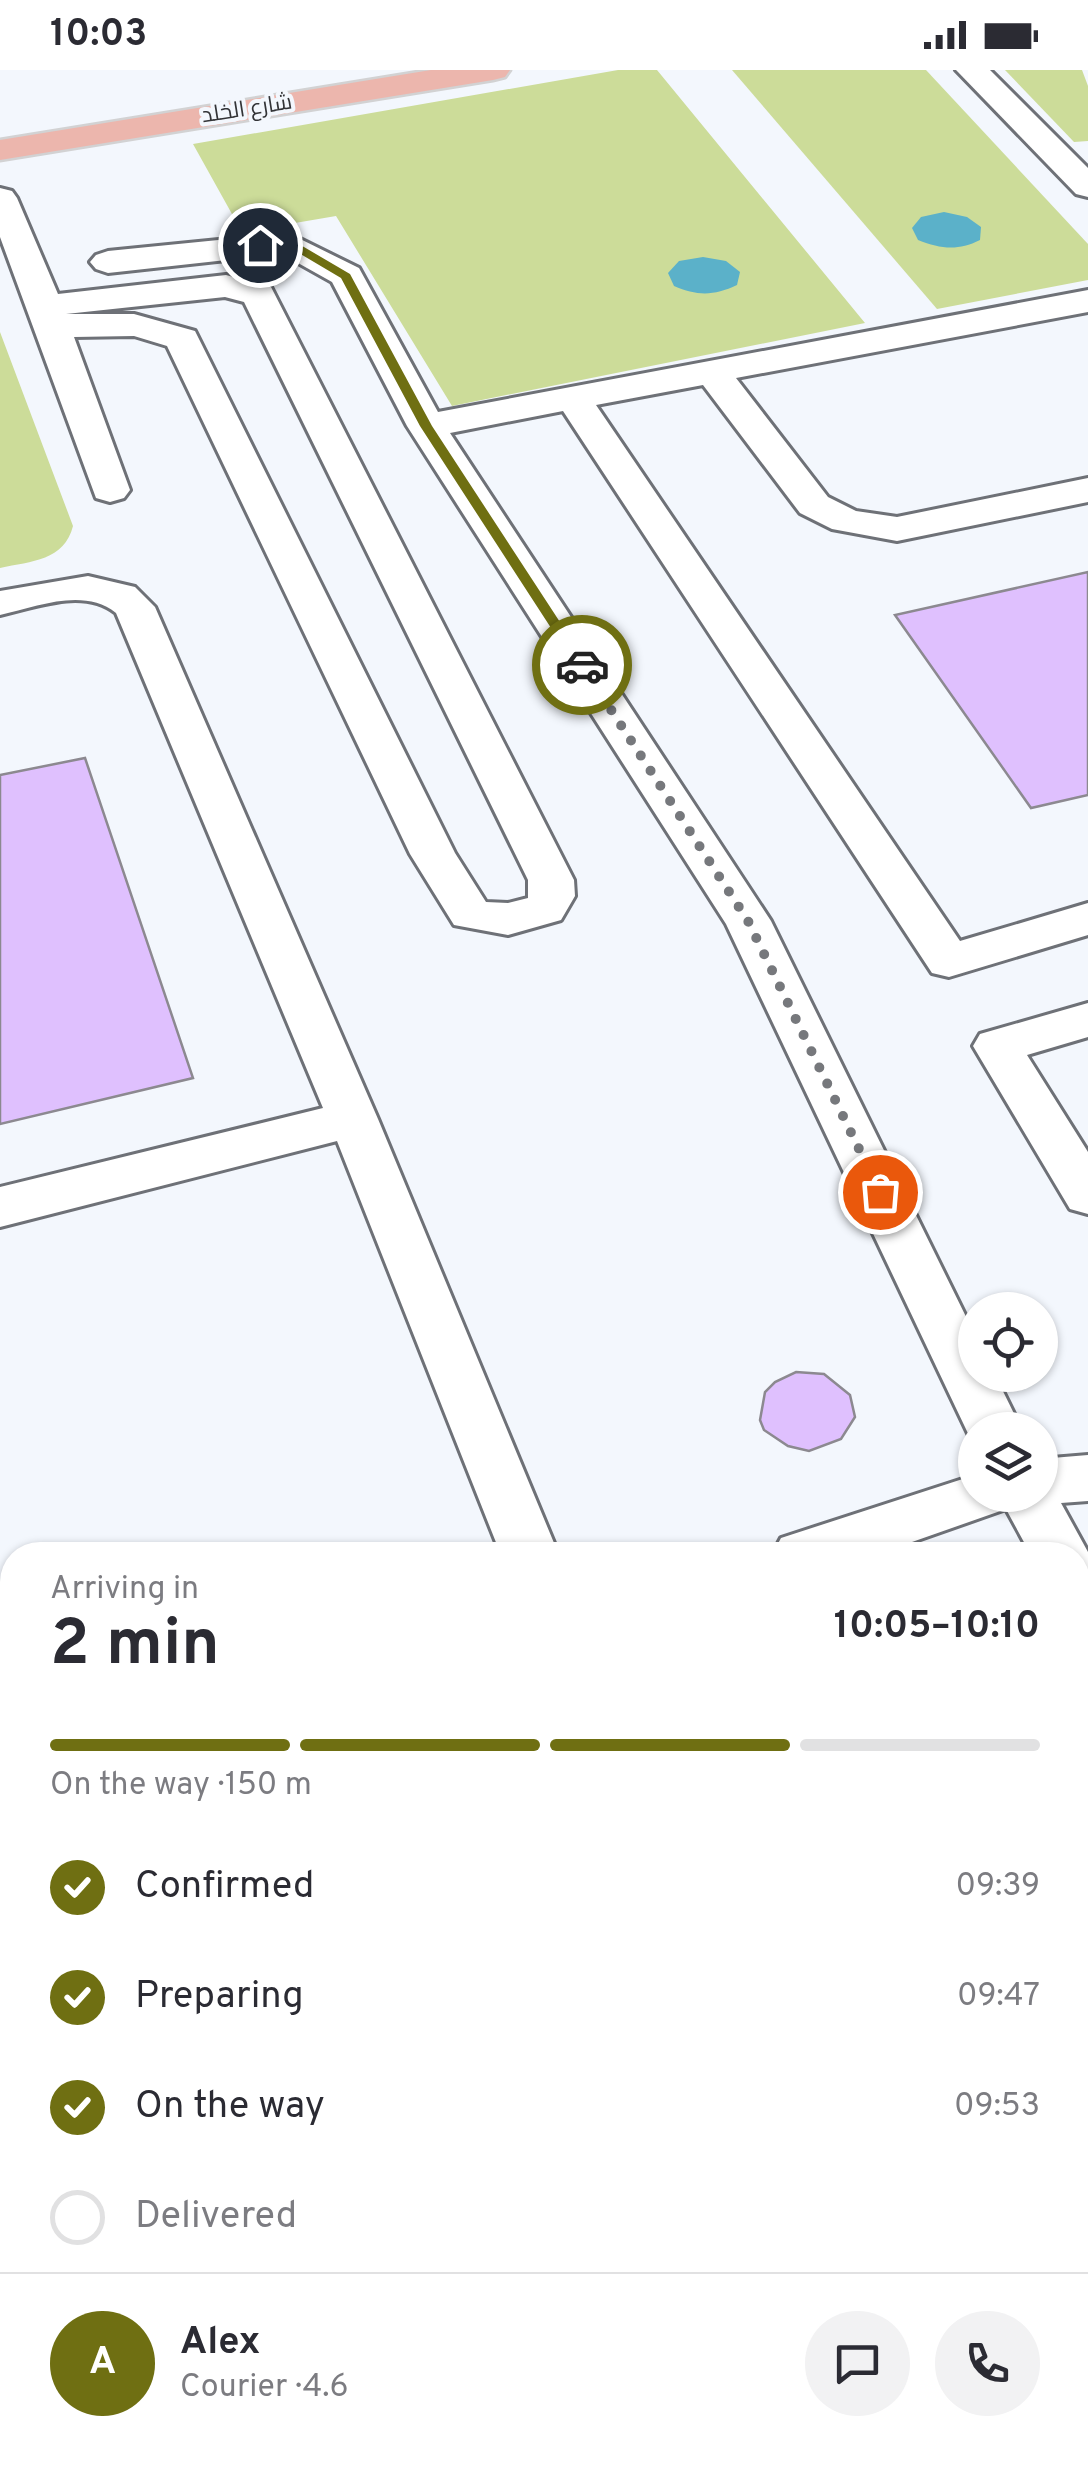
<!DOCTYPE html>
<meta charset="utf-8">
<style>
:root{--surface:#fff;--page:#f2f2f3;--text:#2b2b33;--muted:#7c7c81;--line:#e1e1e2;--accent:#6f6f12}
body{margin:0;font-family:Overpass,Cairo,sans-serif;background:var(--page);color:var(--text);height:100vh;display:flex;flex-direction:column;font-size:38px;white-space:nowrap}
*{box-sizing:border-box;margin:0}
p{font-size:32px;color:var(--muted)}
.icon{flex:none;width:55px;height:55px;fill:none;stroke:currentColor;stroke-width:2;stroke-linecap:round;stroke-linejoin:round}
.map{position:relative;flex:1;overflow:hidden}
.details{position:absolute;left:0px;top:1472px;width:1090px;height:932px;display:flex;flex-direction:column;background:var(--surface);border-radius:40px 40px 0 0;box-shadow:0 2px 8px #0004}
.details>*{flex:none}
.fabs{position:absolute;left:958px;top:1222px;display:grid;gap:20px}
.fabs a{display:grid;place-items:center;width:100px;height:100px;border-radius:50%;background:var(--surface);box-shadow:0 2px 8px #0004;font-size:50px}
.pin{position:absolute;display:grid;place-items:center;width:85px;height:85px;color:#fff;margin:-42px;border:5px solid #fff;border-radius:50%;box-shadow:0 2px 10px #0007}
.courier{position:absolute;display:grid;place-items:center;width:100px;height:100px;margin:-50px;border:8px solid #6f6f12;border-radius:50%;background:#fff;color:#222;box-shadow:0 2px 12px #0007}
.head em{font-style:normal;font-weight:700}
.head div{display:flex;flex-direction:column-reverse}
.head{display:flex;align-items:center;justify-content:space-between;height:170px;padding:0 50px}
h1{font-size:65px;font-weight:700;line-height:75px}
.bar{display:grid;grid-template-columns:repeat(4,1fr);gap:15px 10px;align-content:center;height:120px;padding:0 50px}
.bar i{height:12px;border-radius:8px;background:var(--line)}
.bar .selected{background:var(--accent)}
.bar p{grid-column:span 4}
.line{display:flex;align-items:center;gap:25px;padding:0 50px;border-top:2px solid var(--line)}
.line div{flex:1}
.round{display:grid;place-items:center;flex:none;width:105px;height:105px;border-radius:52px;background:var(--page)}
ol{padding:0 50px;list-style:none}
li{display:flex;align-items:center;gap:30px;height:110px}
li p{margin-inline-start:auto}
li .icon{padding:10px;border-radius:50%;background:var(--accent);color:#fff;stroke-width:4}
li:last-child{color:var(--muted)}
li i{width:55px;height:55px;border:5px solid var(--line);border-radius:50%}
.status{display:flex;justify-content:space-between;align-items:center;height:70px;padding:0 50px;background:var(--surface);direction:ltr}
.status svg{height:28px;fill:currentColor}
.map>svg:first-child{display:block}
</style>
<div class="status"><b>10:03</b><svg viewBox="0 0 49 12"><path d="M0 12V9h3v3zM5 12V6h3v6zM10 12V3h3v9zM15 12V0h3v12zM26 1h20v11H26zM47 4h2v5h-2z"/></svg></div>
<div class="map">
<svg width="1088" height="2403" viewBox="0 0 1088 2403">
<rect width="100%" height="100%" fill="#f3f7fd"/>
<g fill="#ccdc99">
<path d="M618,0h39l208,253 -413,83 -116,-190 -94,16 -49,-88z"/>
<path d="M732,0h194l162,174v36l-151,29z"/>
<path d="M1005,0h77l6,16v55l-14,1z"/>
<path d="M0,262l73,194c-9,35 -41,35 -73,42z"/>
</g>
<g fill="#5bb1c9">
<path d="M944,142l23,5 14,10 -1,13c-22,11 -39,9 -62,0l-6,-12 9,-11z"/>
<path d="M703,187l23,4 14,11 -3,13c-23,11 -40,11 -63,1l-6,-13 11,-12z"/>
</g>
<g fill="#dfc0fe" stroke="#8c8990" stroke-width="2.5">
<path d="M1088,502v223l-57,13 -136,-193z"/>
<path d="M85,688l108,320 -193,46v-349z"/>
<path d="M796,1302l28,2 26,21 5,22 -14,22 -32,12 -21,-5 -24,-16 -4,-10 5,-28 10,-10z"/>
</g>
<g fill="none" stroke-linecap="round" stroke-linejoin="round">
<defs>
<g id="minor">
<path d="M956,0h34l98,98v29l-12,-3z"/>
<path d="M0,118l12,3 5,7 41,96 168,-19 45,12 303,593 1,16 -14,24 -53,15 -54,-10 -44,-71 -243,-508 -33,-10 -60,1 56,153 -6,8 -14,4 -14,-4 -96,-261zM225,227l19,5 284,578v18l-20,5 -22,-1 -31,-49 -260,-522 -61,-17h-68z"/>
<path d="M288,163l71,35 79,144 650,-122v22l-352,66 92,119 28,14 41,6 191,-39v24l-191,39 -65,-12 -32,-16 -97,-128 -107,20 364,536 128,-38v32l-139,42 -17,-4 -369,-562 -113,22 321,488 204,414v40h20l27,55h-47l-1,16 -248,-522 -319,-498 -75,-144 -50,-28 -174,19 -12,-4 -6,-7 6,-7 12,-4z"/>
<path d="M88,506l47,11 20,20 223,512 181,436h-58l-164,-414 -337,86v-40l323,-79 -207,-495c-33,-26 -79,-6 -116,2v-24z"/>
<path d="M1088,933v34l-61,18 61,97v62l-18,-5 -97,-163 7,-12z"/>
<path d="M1088,1385v46l-27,2 27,49v74l-10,-4v-67h-47l-25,-46 -131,46h-103l9,-17 194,-63v20h65v-36z"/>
<path d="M12,2044v68l-12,5v-68z"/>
<path d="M228,2392h99l-4,11h-100z"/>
<path d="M865,2392h73l4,11h-74z"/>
</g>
<path id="major" d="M431,0h79l-5,7 -12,3 -493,80v-20z"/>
</defs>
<use href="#minor" stroke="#6e7177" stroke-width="6"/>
<use href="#major" stroke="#d2d2d3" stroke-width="5"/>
<use href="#minor" fill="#fff" fill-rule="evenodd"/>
<use href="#major" fill="#ecb6ad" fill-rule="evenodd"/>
</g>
<path fill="#6f6f12" d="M292,170l58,34 82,152 156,239 -1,3h-10l-157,-242 -79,-148 -54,-32 -27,2 -5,-3z"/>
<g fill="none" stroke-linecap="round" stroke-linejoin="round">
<path stroke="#76787c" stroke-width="10" stroke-dasharray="0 18" d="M582,595l166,256 132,271"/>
</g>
<g text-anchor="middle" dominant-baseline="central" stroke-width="8" stroke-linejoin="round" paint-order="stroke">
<g font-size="22" fill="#333437" stroke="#f3f7fd">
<text transform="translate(247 40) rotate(-9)">شارع الخلد</text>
</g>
</g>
</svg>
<div class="fabs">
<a><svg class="icon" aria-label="locate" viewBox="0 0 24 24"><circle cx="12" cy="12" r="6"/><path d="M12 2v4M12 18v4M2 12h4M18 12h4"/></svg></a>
<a><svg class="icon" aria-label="layers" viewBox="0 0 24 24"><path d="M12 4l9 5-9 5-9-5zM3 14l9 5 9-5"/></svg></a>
</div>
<div class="pin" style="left:880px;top:1122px;background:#ea580c"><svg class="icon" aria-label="bag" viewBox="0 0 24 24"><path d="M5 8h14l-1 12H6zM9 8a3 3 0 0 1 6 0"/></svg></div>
<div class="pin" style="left:260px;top:175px;background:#1f2937"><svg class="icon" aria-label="home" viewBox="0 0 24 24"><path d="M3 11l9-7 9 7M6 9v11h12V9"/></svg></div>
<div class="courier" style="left:582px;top:595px"><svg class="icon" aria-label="car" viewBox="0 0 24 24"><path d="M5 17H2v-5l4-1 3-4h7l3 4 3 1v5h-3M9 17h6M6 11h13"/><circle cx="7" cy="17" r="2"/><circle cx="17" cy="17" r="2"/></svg></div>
<section class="details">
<div class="head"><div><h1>2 min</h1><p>Arriving in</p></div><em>10:05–10:10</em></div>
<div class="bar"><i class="selected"></i><i class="selected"></i><i class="selected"></i><i></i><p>On the way · 150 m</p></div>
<ol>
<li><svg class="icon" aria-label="check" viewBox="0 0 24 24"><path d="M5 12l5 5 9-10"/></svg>Confirmed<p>09:39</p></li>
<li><svg class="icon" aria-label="check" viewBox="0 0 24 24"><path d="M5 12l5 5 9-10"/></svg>Preparing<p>09:47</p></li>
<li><svg class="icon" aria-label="check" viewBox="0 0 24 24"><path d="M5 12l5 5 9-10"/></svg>On the way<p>09:53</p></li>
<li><i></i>Delivered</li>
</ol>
<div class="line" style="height:180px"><b class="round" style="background:var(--accent);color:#fff">A</b><div><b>Alex</b><p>Courier · 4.6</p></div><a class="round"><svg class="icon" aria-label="chat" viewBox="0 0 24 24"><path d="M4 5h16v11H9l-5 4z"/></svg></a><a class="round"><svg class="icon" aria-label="phone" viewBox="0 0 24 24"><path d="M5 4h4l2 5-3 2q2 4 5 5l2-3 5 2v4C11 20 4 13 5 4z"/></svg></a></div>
</section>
</div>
